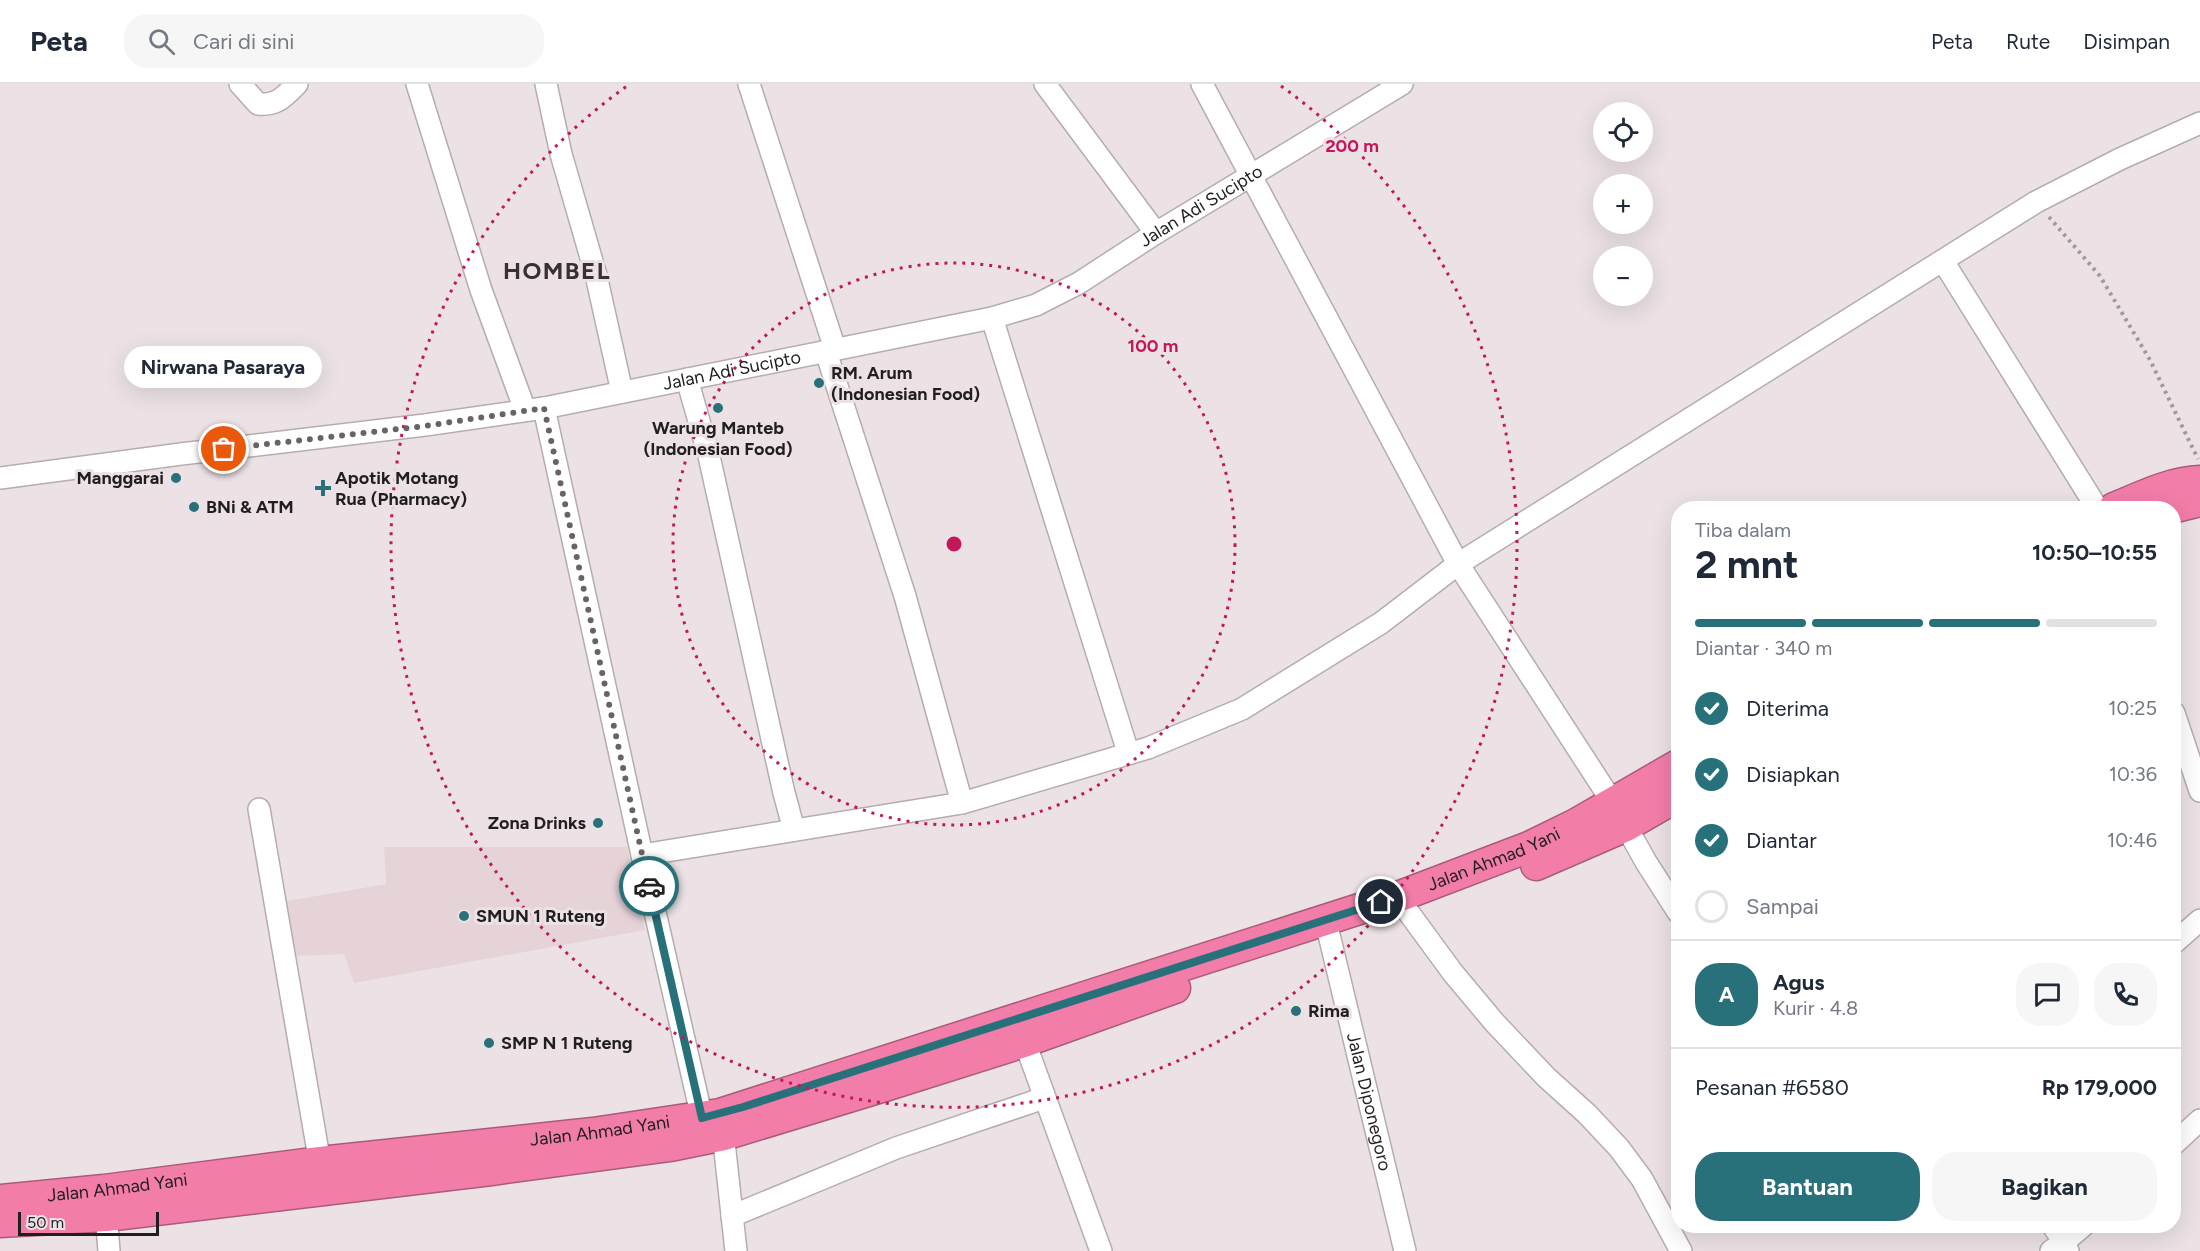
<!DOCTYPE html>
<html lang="id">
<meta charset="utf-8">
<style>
:root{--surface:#fff;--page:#f6f6f7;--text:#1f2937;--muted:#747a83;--line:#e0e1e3;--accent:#28717b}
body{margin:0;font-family:Figtree,sans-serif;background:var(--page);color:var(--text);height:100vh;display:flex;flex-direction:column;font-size:22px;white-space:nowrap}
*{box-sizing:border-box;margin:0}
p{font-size:20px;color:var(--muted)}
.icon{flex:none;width:33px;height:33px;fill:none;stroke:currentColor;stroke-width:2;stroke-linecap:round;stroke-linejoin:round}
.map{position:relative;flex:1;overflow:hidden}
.sheet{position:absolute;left:1671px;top:417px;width:510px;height:732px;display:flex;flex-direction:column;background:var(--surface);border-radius:24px;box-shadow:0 6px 24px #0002}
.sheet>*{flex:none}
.controls{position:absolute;left:1593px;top:18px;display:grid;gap:12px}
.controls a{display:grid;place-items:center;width:60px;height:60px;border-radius:50%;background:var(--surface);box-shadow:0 6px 24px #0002;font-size:30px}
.scale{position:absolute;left:18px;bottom:15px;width:141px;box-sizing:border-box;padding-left:6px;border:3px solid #211e1f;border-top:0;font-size:16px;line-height:21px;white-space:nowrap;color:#211e1f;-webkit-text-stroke:4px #ece2e5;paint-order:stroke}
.pin{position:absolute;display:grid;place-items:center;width:51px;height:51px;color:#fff;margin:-26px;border:3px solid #fff;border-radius:50%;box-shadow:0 2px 6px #0007}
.courier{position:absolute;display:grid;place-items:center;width:60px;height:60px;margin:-30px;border:4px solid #28717b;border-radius:50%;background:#fff;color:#222;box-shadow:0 2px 8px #0007}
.bubble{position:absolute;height:42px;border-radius:21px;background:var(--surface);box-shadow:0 6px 24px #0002;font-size:20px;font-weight:700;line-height:42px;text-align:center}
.overview em{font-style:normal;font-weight:700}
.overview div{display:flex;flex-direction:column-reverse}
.overview{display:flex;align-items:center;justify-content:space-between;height:102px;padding:0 24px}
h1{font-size:39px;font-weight:700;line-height:45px}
.bar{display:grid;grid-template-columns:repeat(4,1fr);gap:9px 6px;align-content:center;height:72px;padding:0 24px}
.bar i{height:8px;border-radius:4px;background:var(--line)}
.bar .active{background:var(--accent)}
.bar p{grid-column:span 4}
.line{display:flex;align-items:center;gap:15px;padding:0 24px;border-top:2px solid var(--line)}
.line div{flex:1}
.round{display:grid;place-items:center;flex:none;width:63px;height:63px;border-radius:24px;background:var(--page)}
ol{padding:0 24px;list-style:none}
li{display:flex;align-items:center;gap:18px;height:66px}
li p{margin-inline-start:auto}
li .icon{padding:6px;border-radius:50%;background:var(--accent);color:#fff;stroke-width:4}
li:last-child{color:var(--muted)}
li i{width:33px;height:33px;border:3px solid var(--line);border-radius:50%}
.button{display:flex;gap:12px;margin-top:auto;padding:12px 24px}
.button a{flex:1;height:69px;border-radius:24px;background:var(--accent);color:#fff;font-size:24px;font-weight:700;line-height:69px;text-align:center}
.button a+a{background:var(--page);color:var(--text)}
header{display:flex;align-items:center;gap:36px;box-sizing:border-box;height:84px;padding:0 30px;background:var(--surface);border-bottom:2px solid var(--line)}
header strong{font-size:28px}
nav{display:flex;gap:33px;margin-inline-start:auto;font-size:21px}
.search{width:420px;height:54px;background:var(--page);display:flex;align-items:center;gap:15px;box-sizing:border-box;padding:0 21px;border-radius:24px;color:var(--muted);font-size:22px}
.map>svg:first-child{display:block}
</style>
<header>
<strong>Peta</strong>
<div class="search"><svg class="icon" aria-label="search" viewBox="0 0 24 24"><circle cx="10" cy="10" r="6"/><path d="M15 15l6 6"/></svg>Cari di sini</div>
<nav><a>Peta</a><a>Rute</a><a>Disimpan</a></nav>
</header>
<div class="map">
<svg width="2200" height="1167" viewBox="0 0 2200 1167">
<rect width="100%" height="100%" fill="#ece2e5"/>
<path fill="#e5d3d8" d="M384,763h243l18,83 -291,53 -10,-29 -47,2 -15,-54 104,-18z"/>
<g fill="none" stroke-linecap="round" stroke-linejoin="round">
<defs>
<g id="minor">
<path d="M240,0l18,20c19,2 27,-8 39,-20"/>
<path d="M417,0l64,206 44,120"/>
<path d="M546,0l15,70 35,121 26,117"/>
<path d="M749,0l86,265"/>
<path d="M1045,0l111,149"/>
<path d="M1202,0l256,480 155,239 33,59 32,50"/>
<path d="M1943,177l154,247"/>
<path d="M992,234l136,434"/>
<path d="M826,268l79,244 57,207"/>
<path d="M687,295l22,77 75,337 10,37"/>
<path d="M544,324l98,447 60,263"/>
<path id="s1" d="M0,394l181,-24 244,-29 119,-17 448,-90 44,-13 43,-22 77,-50 246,-149"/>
<path d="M2174,629l26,78"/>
<path d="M259,725l63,366"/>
<path d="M642,771l320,-52 186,-55 94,-39 139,-86 77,-59 578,-362 84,-43 80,-36"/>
<path d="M1409,829l44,60 41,49 52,55 41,37 32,34 23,31 39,72"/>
<path id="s2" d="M1325,834l80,333"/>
<path d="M2174,859l26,-23"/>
<path d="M1020,945l81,222"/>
<path d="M722,1040l14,127"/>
<path d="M2174,1060l26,-24"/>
<path d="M105,1118l4,49"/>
<path d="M732,1132l164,-68 148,-50"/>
<path d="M2051,1167l13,-9 -11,-16"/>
<path d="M2068,1167l-4,-9 19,-16"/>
</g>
<g id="highway">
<path d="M2114,424c27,-11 56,-26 86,-27"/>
<path d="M2172,424l28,-7"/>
<path d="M1536,781l90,-39 52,-30"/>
<path id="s3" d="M0,1116l104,-10 216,-28 273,-29 127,-19 683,-219 126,-48 47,-23 102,-59"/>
<path d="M0,1138l106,-6 385,-46 179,-24 54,-11 161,-49 139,-44 151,-54"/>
</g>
</defs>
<use href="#minor" stroke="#b6acaf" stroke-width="24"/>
<use href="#highway" stroke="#a95c79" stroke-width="33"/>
<path stroke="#a0999b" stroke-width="4" stroke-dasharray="3 4.5" stroke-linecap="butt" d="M2049,133l51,59 50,84 48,99"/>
<use href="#minor" stroke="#fff" stroke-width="21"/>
<use href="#highway" stroke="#f27da9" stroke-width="30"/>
</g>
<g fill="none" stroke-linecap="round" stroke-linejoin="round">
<path stroke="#686364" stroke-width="6" stroke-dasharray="0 10.8" d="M224,365l201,-23 119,-18 105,478"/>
<path stroke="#28717b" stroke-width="8" d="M649,802l53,232 41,-11 638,-205"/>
</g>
<g fill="none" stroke="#c2185b" stroke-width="3" stroke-dasharray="3 6">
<circle cx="954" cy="460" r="281"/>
<path d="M1281 2A563 563 0 1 1 627 2"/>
</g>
<g fill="#28717b" stroke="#ece2e5" stroke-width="2">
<circle cx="819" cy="299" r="6"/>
<circle cx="718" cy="324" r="6"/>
<circle cx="176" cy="394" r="6"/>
<path d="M320 395h6v6h6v6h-6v6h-6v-6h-6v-6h6z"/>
<circle cx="194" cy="423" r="6"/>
<circle cx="598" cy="739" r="6"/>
<circle cx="464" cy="832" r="6"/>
<circle cx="1296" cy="927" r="6"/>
<circle cx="489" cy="959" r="6"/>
</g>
<g text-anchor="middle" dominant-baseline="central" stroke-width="6" stroke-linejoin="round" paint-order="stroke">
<g font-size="18" fill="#211e1f" stroke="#ece2e5">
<text stroke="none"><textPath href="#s1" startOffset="1244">Jalan Adi Sucipto</textPath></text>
<text stroke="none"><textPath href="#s1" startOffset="740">Jalan Adi Sucipto</textPath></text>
<text stroke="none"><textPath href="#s3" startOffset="1540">Jalan Ahmad Yani</textPath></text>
<text stroke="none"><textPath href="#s2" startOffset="189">Jalan Diponegoro</textPath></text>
<text stroke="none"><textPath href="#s3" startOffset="604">Jalan Ahmad Yani</textPath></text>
<text stroke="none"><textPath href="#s3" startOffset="118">Jalan Ahmad Yani</textPath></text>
</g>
<g font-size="18" font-weight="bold" fill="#211e1f" stroke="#ece2e5" text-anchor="start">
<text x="831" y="289">RM. Arum<tspan x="831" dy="21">(Indonesian Food)</tspan></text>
<text x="718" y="344" text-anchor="middle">Warung Manteb<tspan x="718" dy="21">(Indonesian Food)</tspan></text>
<text x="164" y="394" text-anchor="end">Manggarai</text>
<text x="335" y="394">Apotik Motang<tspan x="335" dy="21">Rua (Pharmacy)</tspan></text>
<text x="206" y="423">BNi &amp; ATM</text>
<text x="586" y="739" text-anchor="end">Zona Drinks</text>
<text x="476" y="832">SMUN 1 Ruteng</text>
<text x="1308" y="927">Rima</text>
<text x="501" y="959">SMP N 1 Ruteng</text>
</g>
<g font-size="24" font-weight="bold" letter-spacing="1.5" fill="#383032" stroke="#ece2e5">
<text x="557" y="186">HOMBEL</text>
</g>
</g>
<circle cx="954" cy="460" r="9" fill="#c2185b" stroke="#ece2e5" stroke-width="3"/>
<g font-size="18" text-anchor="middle" font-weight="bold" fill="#c2185b" stroke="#ece2e5" stroke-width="6" stroke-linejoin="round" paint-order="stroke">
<text x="1352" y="68">200 m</text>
<text x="1153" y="268">100 m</text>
</g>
</svg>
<div class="controls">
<a><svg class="icon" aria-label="locate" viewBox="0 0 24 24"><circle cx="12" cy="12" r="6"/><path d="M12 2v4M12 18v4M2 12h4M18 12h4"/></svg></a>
<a>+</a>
<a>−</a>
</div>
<div class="scale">50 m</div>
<div class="pin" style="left:224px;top:365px;background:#ea580c"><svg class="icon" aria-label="bag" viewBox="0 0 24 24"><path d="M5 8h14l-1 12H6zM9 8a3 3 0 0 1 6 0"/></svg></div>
<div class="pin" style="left:1381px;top:818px;background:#1f2937"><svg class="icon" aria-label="home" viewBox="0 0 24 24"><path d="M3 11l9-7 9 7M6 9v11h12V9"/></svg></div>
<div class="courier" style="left:649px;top:802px"><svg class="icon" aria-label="car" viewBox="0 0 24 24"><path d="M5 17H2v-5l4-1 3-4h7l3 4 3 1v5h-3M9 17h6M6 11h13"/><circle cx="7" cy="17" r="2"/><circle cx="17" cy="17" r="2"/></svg></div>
<div class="bubble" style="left:124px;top:262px;width:198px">Nirwana Pasaraya</div>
<section class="sheet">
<div class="overview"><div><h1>2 mnt</h1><p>Tiba dalam</p></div><em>10:50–10:55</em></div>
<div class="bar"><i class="active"></i><i class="active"></i><i class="active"></i><i></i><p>Diantar · 340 m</p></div>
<ol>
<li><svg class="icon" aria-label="check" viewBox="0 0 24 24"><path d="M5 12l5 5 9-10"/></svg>Diterima<p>10:25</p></li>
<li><svg class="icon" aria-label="check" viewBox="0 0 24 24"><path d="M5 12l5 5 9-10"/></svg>Disiapkan<p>10:36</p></li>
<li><svg class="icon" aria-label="check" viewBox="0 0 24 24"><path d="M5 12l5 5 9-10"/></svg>Diantar<p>10:46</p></li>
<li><i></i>Sampai</li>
</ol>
<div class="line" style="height:108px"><b class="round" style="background:var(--accent);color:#fff">A</b><div><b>Agus</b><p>Kurir · 4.8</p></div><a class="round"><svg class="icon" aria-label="chat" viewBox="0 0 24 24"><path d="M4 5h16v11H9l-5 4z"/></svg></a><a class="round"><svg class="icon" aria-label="phone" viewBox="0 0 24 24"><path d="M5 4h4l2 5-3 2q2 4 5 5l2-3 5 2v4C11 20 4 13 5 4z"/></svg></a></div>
<div class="line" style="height:78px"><div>Pesanan #6580</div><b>Rp 179,000</b></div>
<div class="button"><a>Bantuan</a><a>Bagikan</a></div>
</section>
</div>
